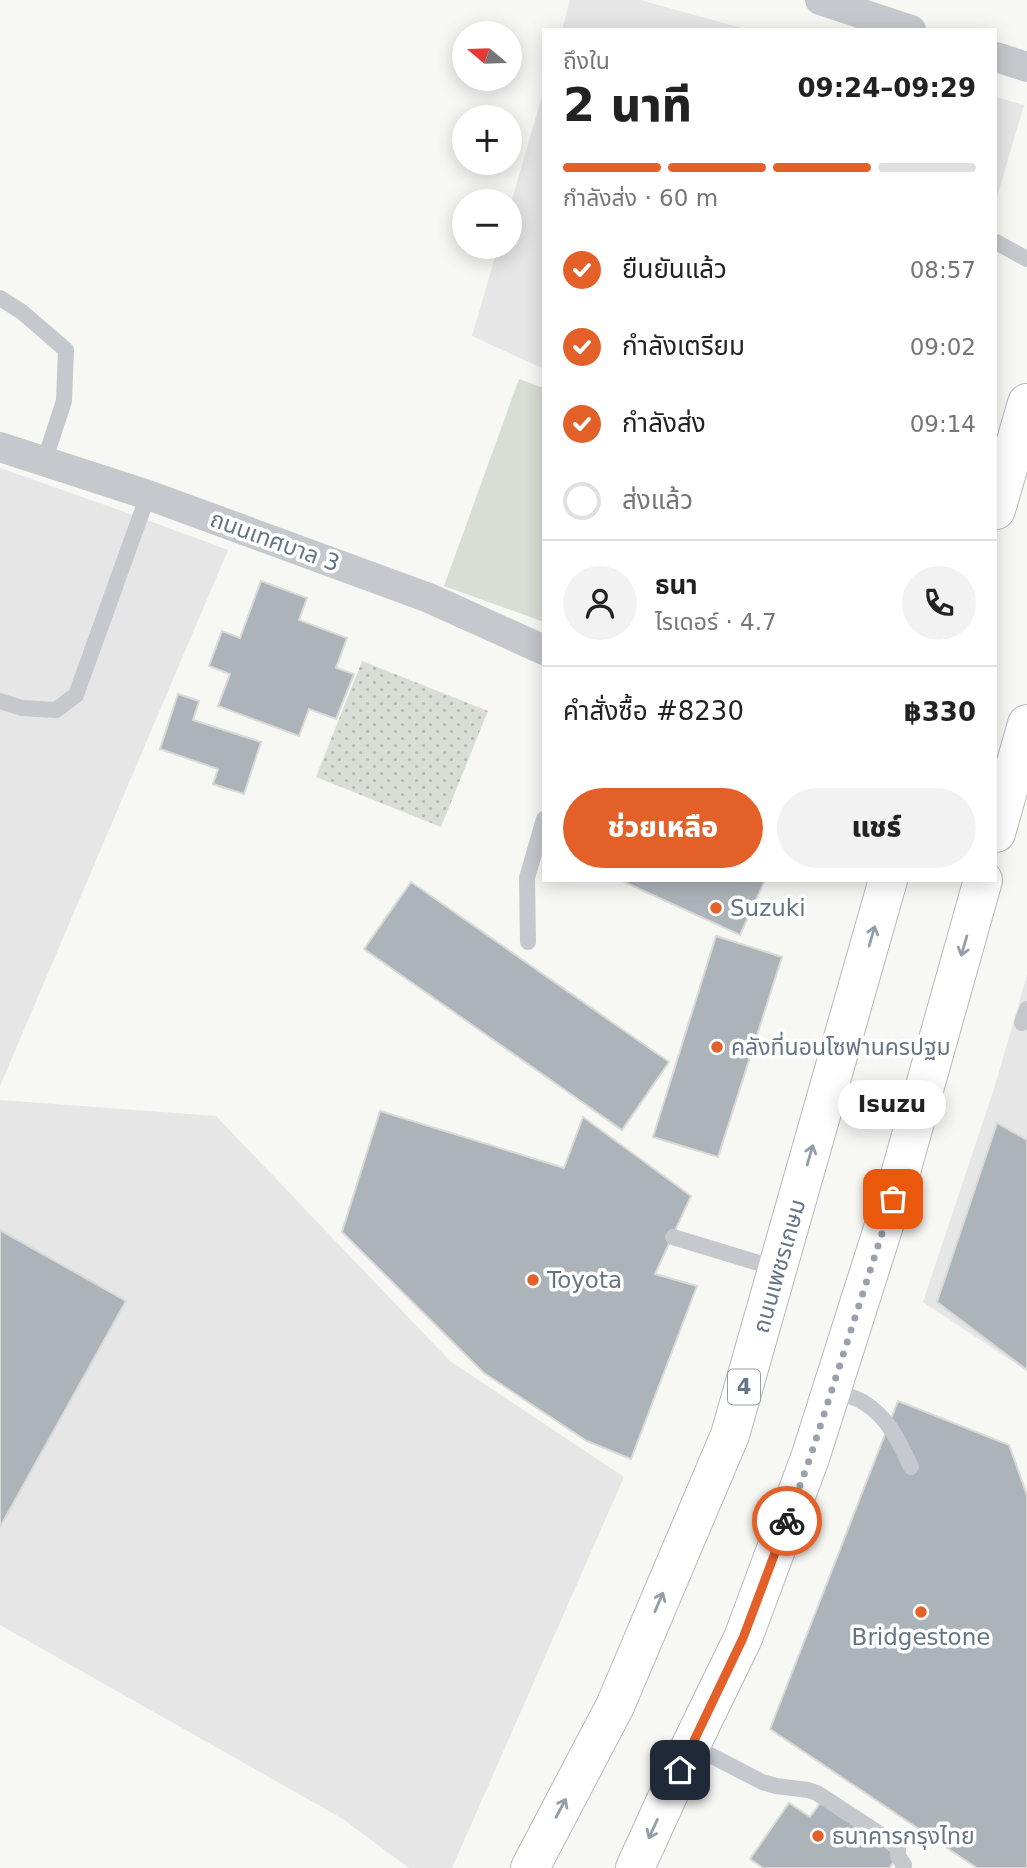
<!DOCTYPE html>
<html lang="th">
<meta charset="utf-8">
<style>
:root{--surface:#fff;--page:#f2f2f2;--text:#222;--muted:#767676;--line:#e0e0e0;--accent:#e36029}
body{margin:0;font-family:"DejaVu Sans","Noto Sans Thai",sans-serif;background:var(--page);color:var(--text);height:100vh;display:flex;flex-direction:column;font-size:26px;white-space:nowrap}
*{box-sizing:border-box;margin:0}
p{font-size:23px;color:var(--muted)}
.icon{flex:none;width:38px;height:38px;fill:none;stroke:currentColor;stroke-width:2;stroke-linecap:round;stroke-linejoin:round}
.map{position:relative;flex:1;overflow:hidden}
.sheet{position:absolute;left:542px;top:28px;width:455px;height:854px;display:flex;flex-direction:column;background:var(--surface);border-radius:0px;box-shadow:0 4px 18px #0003}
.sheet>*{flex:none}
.needle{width:46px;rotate:289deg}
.fabs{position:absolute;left:452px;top:21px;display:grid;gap:14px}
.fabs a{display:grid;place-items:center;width:70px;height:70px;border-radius:50%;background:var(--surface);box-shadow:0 4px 18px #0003;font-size:35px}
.pin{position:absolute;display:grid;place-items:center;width:60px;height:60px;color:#fff;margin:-30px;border-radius:14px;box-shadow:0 4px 10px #0006}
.courier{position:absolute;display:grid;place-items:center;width:70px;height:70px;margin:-35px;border:5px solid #e36029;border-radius:50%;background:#fff;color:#222;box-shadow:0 2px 9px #0007}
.bubble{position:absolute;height:49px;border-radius:24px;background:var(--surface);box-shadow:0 4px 18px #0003;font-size:23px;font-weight:800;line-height:49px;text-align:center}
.headline em{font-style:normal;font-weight:800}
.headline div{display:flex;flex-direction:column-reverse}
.headline{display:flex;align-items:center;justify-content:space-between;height:119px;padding:0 21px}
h1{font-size:46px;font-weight:800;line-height:52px}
.bar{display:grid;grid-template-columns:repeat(4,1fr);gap:10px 7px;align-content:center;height:84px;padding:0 21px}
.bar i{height:9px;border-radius:5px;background:var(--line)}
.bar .active{background:var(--accent)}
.bar p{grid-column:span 4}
.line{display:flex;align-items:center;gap:18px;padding:0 21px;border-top:2px solid var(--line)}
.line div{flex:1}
.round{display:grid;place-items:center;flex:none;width:74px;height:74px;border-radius:37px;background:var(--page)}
ol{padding:0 21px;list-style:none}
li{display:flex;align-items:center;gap:21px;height:77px}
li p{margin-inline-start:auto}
li .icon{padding:7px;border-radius:50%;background:var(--accent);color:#fff;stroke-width:4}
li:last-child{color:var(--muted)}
li i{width:38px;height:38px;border:4px solid var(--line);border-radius:50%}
.action{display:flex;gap:14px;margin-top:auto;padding:14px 21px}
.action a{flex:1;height:80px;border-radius:42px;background:var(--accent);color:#fff;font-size:28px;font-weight:800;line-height:80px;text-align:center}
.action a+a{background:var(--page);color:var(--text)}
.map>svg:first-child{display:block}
</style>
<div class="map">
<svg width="1027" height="1868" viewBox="0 0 1027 1868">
<defs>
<pattern id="grass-dots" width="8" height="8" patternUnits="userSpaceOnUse" patternTransform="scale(1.75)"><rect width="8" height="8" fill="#d8ded5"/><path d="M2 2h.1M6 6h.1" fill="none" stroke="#b3b9b2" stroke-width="1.8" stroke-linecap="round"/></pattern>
</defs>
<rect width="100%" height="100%" fill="#f7f7f4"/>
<g fill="#e5e6e5">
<path d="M570,0h70l109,30h-187z"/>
<path d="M544,89v280l-72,-33 26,-89h11v-37z"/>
<path d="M996,97l28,8 -28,95z"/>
<path d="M0,468l139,49 89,33 -228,536z"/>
<path d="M1027,975v396l-104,-69 71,-213z"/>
<path d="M0,1100l216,16 234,245 174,116 -172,391h-43l-66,-49 -343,-194z"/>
</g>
<path fill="url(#grass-dots)" d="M362,661l126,50 -47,116 -125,-50z"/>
<path fill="#d8ded5" d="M519,379l25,9v234l-100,-36z"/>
<g fill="#acb3b9" stroke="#d9d9d7" stroke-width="2">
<path d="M261,581l46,17 -8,22 48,18 -11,30 18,6 -18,45 -27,-10 -10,27 -81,-30 12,-32 -21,-8 13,-35 18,7z"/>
<path d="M178,694l21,7 -6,19 68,22 -17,52 -31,-10 5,-15 -58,-20z"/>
<path d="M620,880h145l-25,55z"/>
<path d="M411,882l258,180 -47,68 -258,-181z"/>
<path d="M716,936l66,21 -64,200 -65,-20z"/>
<path d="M380,1111l184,57 19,-51 108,79 -36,78 42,12 -66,173 -44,-18 -103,-68 -142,-141z"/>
<path d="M997,1123l30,17v230l-90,-68z"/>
<path d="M0,1230l126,71 -126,226z"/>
<path d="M898,1401l111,44 18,50v373h-50l-207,-139z"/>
<path d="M821,1802l77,54 -9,12h-126l-13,-9 39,-56 21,14z"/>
</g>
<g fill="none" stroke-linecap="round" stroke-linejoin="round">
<defs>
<g id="highway">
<path d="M996,510l31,-107"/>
<path d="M996,833l31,-109"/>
<path d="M530,1868l85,-162 115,-271 158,-555"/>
<path d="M635,1868l56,-123 52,-107 67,-180 90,-283 83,-295"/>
</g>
</defs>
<use href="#highway" stroke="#b6b9bc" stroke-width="40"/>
<g stroke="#c5c8cc" stroke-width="16">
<path d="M996,242l31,17"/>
<path d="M0,298l22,14 44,38 -2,51 -20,61"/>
<path d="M0,701l22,7 34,2 20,-15 72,-200"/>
<path d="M528,942l-1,-64 17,-59"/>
<path d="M1022,1023l5,-14"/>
<path d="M673,1237l105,32"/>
<path d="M832,1390c10,4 22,7 31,12 25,15 36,39 48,65"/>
<path d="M691,1745l71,37 14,4 32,4 9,3 81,53v10l6,9 -1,3"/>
</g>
<g stroke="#c5c8cc" stroke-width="30">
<path d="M820,0l91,30"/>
<path d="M996,57l31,10"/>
<path d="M0,447l148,48 281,103 115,52"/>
</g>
<use href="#highway" stroke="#fff" stroke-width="38"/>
</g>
<defs><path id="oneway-shaft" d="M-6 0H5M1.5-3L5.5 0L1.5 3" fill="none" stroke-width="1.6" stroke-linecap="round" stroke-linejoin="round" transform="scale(1.75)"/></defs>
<g stroke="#949eaa">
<use href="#oneway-shaft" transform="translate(872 936) rotate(-74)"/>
<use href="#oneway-shaft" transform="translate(964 946) rotate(106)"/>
<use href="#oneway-shaft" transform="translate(810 1155) rotate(-74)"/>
<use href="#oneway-shaft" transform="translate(659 1602) rotate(-67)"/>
<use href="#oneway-shaft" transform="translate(561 1808) rotate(-62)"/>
<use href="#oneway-shaft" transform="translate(653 1829) rotate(115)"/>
</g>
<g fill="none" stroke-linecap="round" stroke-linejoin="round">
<path stroke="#99a2ac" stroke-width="7" stroke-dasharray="0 12.6" d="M787,1521l23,-63 83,-259"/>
<path stroke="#e36029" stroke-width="9" d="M680,1770l63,-132 44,-117"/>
</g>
<g fill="#e36029" stroke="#fff" stroke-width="2.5">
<circle cx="716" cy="908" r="7"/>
<circle cx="717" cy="1047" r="7"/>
<circle cx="533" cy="1280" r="7"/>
<circle cx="921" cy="1612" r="7"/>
<circle cx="818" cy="1836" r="7"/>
</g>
<g text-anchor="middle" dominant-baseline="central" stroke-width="7" stroke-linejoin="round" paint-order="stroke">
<rect fill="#fff" stroke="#949eaa" stroke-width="2" x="728" y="1369.5" width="32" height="35" rx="5"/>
<g font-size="21" font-weight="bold" fill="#667585">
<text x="744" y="1387">4</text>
</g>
<g font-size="23" fill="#667585" stroke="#fff">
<text transform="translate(275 541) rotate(20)">ถนนเทศบาล 3</text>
<text transform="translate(779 1266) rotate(-74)">ถนนเพชรเกษม</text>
</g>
<g font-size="23" fill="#667585" stroke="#fff" text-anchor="start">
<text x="730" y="908">Suzuki</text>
<text x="731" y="1047">คลังที่นอนโซฟานครปฐม</text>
<text x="547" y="1280">Toyota</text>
<text x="921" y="1637" text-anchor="middle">Bridgestone</text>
<text x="832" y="1836">ธนาคารกรุงไทย</text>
</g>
</g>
</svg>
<div class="fabs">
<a><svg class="needle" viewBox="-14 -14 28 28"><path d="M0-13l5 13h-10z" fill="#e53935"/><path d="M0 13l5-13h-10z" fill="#767676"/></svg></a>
<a>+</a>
<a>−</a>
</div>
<div class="pin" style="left:893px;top:1199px;background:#ea580c"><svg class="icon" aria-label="bag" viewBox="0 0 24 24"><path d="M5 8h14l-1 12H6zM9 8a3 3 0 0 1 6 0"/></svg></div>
<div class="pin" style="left:680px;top:1770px;background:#1f2937"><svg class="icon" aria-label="home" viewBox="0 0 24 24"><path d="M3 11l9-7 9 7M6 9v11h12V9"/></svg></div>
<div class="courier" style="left:787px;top:1521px"><svg class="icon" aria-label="bike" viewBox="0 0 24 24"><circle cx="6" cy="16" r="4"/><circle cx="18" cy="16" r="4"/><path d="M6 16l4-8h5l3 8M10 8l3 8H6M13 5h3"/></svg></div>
<div class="bubble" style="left:838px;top:1080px;width:108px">Isuzu</div>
<section class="sheet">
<div class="headline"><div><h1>2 นาที</h1><p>ถึงใน</p></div><em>09:24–09:29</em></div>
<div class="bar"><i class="active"></i><i class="active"></i><i class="active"></i><i></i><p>กำลังส่ง · 60 m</p></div>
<ol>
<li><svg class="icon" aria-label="check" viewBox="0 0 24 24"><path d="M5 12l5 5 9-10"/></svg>ยืนยันแล้ว<p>08:57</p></li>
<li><svg class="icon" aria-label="check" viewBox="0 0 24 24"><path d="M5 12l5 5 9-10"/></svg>กำลังเตรียม<p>09:02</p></li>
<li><svg class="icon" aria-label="check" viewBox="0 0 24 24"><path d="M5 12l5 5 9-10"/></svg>กำลังส่ง<p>09:14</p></li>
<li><i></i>ส่งแล้ว</li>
</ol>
<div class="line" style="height:126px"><a class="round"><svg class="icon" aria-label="person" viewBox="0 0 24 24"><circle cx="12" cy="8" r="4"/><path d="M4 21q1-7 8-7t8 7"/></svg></a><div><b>ธนา</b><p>ไรเดอร์ · 4.7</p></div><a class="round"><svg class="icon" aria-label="phone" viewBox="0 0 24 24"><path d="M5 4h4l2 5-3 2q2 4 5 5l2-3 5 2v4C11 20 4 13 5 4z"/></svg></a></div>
<div class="line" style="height:91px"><div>คำสั่งซื้อ #8230</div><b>฿330</b></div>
<div class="action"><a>ช่วยเหลือ</a><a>แชร์</a></div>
</section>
</div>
